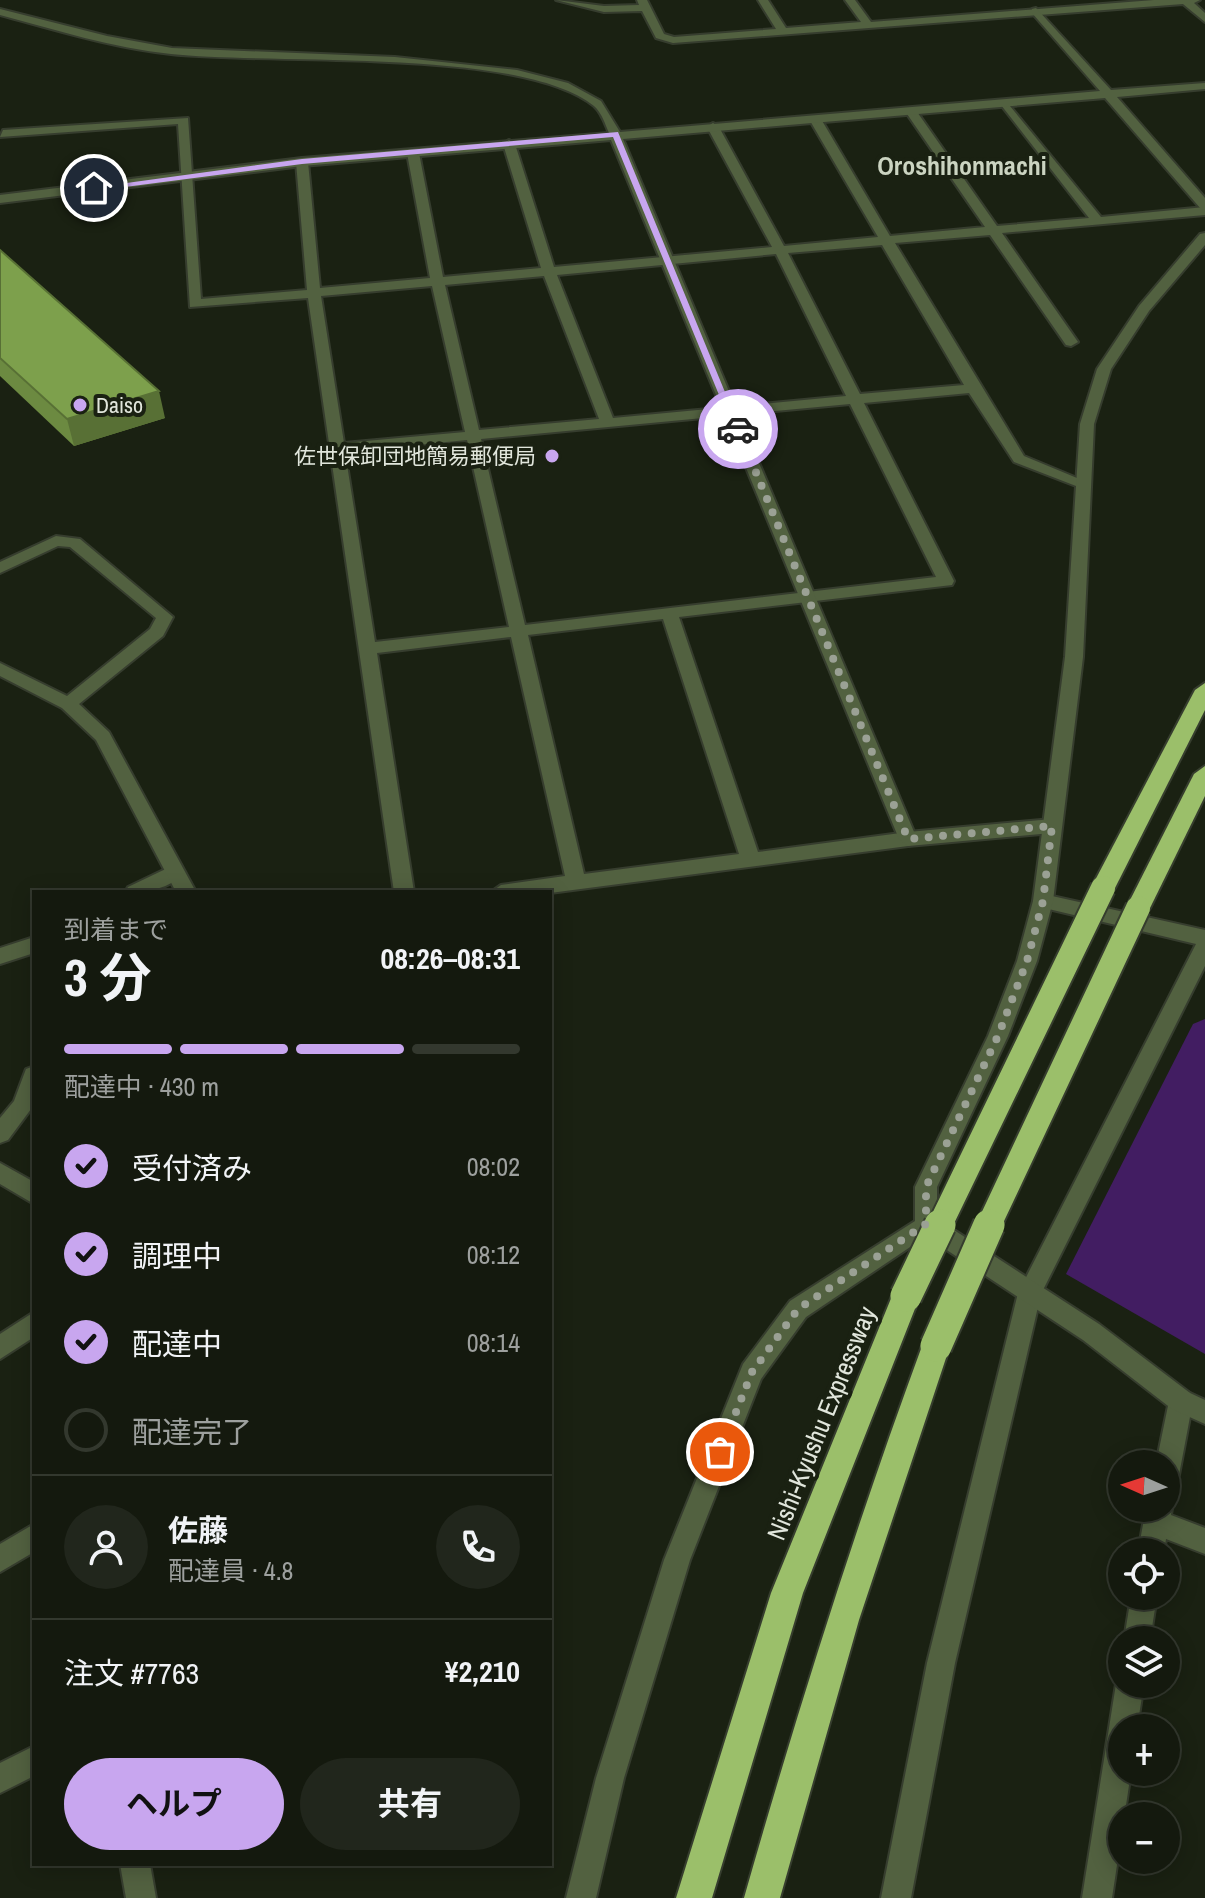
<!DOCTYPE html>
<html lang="ja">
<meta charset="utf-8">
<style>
:root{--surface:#14190e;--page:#21261c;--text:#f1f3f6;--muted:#9da09e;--line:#33382e;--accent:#c8a6ef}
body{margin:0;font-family:"Archivo Narrow","Noto Sans JP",sans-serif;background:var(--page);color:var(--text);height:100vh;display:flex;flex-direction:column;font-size:30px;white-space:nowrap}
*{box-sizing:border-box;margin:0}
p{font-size:26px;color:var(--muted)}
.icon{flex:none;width:44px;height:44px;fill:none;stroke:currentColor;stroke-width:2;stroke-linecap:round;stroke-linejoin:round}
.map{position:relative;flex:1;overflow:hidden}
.sheet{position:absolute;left:32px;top:890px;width:520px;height:976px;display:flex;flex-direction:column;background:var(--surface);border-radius:0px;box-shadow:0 4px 20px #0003,0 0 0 2px var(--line)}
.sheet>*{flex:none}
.needle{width:52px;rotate:273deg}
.buttons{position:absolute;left:1108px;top:1450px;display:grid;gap:16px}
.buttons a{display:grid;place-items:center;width:72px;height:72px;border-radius:50%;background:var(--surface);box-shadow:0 4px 20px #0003,0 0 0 2px var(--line);font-size:40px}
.pin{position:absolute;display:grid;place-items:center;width:68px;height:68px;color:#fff;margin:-34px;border:4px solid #fff;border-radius:50%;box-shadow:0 2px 8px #0007}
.courier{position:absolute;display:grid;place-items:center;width:80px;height:80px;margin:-40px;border:6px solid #c8a6ef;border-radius:50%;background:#fff;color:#222;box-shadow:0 2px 10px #0007}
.summary em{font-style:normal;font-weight:700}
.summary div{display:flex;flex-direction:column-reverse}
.summary{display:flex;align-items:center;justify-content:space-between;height:136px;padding:0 32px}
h1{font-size:52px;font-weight:700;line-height:60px}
.bar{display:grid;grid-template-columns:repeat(4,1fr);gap:12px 8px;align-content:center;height:96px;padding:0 32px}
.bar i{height:10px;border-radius:6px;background:var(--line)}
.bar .selected{background:var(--accent)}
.bar p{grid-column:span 4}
.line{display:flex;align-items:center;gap:20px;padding:0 32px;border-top:2px solid var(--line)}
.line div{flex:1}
.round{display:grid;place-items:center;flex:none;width:84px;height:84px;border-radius:42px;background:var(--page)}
ol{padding:0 32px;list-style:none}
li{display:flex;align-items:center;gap:24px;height:88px}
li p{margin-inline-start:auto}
li .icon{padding:8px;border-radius:50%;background:var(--accent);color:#111;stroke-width:4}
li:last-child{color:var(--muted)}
li i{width:44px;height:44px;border:4px solid var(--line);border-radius:50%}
.cta{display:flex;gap:16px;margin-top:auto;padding:16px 32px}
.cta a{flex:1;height:92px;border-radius:48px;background:var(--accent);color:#111;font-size:32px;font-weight:700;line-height:92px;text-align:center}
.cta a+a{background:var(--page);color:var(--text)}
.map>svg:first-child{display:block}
</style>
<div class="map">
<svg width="1205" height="1898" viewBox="0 0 1205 1898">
<rect width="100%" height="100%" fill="#1a2112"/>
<path fill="#421d62" d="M1205,1019v335l-139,-80 127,-250z"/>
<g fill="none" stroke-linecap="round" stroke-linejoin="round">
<defs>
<g id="minor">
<path d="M556,0l48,6 35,-1 -2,-5h10l17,34 10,3 102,-8 -18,-29h10l18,28 75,-6 -16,-22h10l16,22 283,-22h46l-6,3 11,10v9l-22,-18 -510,39 -17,-5 -14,-27 -38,1z"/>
<path d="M1005,100l96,117 104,-10v8l-203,18 76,109 -7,4 -5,-1 -76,-110 -95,8 129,213 65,27 -8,5 -5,-2 -62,-24 -45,-69 -105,10 90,178 -2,4 -273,32 79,235 150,-20 144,-13 9,7 -9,7 -144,13 -358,47 -59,-1 10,-7 64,-9 -54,-239 -134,16 37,239h-20l-86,-594 -118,9 -12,-183 -178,13 3,-7 185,-12 13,181 106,-9 -11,-128 6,-4 6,4 12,126 110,-10 -23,-125 6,-4 6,4 24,124 98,-9 -38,-124 6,-4 6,4 39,123 218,-20 -65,-120 6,-4 6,4 65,119 94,-9 -69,-118 6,-3 6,3 69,117 95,-9 -80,-116 6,-3 4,1 82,117 92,-8 -88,-113v-4zM882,245l82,140 -104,9 -72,-141zM776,254l70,142 -233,22 -56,-143zM544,276l55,143 -120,11 -34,-145zM432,286l33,146 -121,11 -23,-147zM850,404l86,173 -411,48 -44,-186zM467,440l42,187 -134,15 -30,-190zM663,619l76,235 -155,20 -56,-239z"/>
<path d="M174,865l10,7c-14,18 -38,20 -59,20l3,-5z"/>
<path d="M1043,894l162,36v36l-164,328 -86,369 -44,235h-30l46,-235 91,-370 178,-349 -160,-38 -3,-5z"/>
<path d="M34,937v16l-34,11v-16z"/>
<path d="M34,1066v39l-26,35 -8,3v-25l14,-17 12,-32z"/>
<path d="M0,1163l34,19v22l-34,-20z"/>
<path d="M926,1214l8,3 3,7 -3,7 -128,86 -45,62 -71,181 -66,218 -28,120h-30l30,-120 68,-218 79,-196 47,-63z"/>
<path d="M1181,1389l9,4 3,8 -14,74 -4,9 -9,3v-23h-10l13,-63 3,-8z"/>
<path d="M1166,1498l6,10 -1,7 34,13v26l-39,-15 -2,13h-26l8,-44h20z"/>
<path d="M34,1524v28l-34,20v-28z"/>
<path d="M1131,1596h26l-7,44h-26z"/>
<path d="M1122,1674v10h22l-7,44h-15v44h9l-19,126h-30l34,-214z"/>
<path d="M34,1746v30l-34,17v-30z"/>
<path d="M120,1864h30l6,34h-30z"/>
</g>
<g id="tertiary">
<path d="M0,9l107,27 65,12 223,9 122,13 51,13 33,18 19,31 480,-41 -68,-78v-4l4,-1 75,82 94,-7v6l-88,8 88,101v12l-4,-1 -96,-111 -482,41 294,700 -2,5 -7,2 -9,-7 -288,-699 -309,26 -302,37v-8l302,-37 307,-25c-4,-9 -7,-20 -15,-27 -73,-59 -324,-41 -423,-52 -58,-6 -115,-24 -171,-39z"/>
<path d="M1205,233v12l-56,66 -38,58 -17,55 -11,233 -30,244 -16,60 -29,75 -71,151v32l162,105 91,69 15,7v24l-33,-15 -89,-69 -165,-109 -3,-7v-37l73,-151 29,-75 16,-60 32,-244 15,-233 17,-55 42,-63 61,-72z"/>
<path d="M56,536l24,3 93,78 -10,19 -84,68 30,28 87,160h-20l-80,-152 -34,-32 -62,-32v-13l67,33 83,-67 6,-11 -86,-71 -12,-1 -58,27v-11z"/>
<path d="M34,1312v25l-34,22v-25z"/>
</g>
<g id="motorway">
<path d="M1205,683v27l-90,178 -4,6h-16l-4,-6 104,-198z"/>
<path d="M1205,766v30l-55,112 -4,6h-16l-4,-6 68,-134z"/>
<path d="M906,1283l10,4 4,9 -117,297 -91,305h-36l95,-305 121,-297 4,-9z"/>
<path d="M936,1333l10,4 4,9 -91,274 -79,278h-36c53,-186 111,-370 178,-552l4,-9z"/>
</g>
</defs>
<use href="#minor" stroke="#363d2e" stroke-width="4"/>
<use href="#tertiary" stroke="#363d2e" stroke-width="4"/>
<use href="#motorway" stroke="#363d2e" stroke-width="4"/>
<use href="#minor" fill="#526140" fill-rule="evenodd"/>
<use href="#tertiary" fill="#526140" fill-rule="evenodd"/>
<use href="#motorway" fill="#9bbf6a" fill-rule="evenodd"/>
<defs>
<g id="motorway-bridge-far1">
<path d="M939,1227l164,-339"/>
<path d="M988,1227l150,-319"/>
</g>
<g id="motorway-bridge">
<path d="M906,1296l34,-71"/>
<path d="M936,1346l53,-121"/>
</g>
</defs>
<use href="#motorway-bridge-far1" stroke="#363d2e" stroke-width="28" stroke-linecap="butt"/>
<use href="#motorway-bridge" stroke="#363d2e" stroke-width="35" stroke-linecap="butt"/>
<use href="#motorway-bridge-far1" stroke="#9bbf6a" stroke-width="24"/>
<use href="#motorway-bridge" stroke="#9bbf6a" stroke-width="31"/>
</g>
<path fill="#6c8a41" d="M0,250l165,168 -91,28 -74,-70z"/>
<path fill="#587035" d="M159,391l6,27 -91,28 -7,-27z"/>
<path fill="#7da04c" stroke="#587035" stroke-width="2" d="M0,250l159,141 -92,28 -67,-61z"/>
<path fill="#c8a6ef" d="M618,132l123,299 -8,-2 -120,-292 -311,27 -208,27 -4,-3 212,-29z"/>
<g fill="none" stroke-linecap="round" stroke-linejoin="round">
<path stroke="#9ba195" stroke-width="8" stroke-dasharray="0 14.4" d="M720,1452l32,-80 46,-63 128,-85v-37l72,-151 29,-75 16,-60 9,-75 -144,13 -170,-410"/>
</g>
<g fill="#c8a6ef" stroke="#1a2112" stroke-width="3">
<circle cx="80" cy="405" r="8"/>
<circle cx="552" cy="456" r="8"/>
</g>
<g text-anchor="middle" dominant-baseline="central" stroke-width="8" stroke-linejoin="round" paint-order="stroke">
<g font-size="22" fill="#e1e6dc" stroke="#1a2112" text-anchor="start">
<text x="96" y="405">Daiso</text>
<text x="536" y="456" text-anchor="end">佐世保卸団地簡易郵便局</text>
</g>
<g font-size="26" font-weight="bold" fill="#cbd4c1" stroke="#1a2112">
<text x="962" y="165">Oroshihonmachi</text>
</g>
<g font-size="26" fill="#e1e6dc" stroke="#1a2112">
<text transform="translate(821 1423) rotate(-68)">Nishi-Kyushu Expressway</text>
</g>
</g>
</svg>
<div class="buttons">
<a><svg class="needle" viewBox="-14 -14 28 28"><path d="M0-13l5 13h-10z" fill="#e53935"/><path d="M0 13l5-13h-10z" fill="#9da09e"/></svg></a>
<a><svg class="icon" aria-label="locate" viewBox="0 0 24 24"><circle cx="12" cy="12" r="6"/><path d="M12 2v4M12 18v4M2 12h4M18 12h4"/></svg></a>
<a><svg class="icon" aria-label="layers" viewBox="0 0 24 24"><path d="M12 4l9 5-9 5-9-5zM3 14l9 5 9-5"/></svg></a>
<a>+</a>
<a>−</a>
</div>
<div class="pin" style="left:720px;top:1452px;background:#ea580c"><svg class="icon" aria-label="bag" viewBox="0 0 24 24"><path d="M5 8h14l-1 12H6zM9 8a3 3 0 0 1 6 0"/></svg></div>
<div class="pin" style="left:94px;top:188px;background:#1f2937"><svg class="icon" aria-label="home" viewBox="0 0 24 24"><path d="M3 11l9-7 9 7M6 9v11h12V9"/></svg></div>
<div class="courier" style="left:738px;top:429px"><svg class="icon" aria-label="car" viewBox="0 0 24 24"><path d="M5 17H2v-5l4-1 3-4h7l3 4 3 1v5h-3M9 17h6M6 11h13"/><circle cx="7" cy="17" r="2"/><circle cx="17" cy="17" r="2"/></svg></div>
<section class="sheet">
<div class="summary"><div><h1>3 分</h1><p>到着まで</p></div><em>08:26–08:31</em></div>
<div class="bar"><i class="selected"></i><i class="selected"></i><i class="selected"></i><i></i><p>配達中 · 430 m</p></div>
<ol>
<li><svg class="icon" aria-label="check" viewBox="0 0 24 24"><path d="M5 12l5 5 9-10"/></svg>受付済み<p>08:02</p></li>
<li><svg class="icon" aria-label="check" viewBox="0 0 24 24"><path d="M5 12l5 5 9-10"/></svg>調理中<p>08:12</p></li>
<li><svg class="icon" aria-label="check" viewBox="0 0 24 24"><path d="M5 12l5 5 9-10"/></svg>配達中<p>08:14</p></li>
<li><i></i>配達完了</li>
</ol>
<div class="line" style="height:144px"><a class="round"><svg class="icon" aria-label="person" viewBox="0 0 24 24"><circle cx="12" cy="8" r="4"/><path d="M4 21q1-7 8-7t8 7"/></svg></a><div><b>佐藤</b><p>配達員 · 4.8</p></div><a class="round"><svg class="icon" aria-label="phone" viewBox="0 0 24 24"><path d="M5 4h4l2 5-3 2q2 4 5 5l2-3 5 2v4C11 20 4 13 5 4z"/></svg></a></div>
<div class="line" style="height:104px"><div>注文 #7763</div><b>¥2,210</b></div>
<div class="cta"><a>ヘルプ</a><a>共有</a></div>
</section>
</div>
